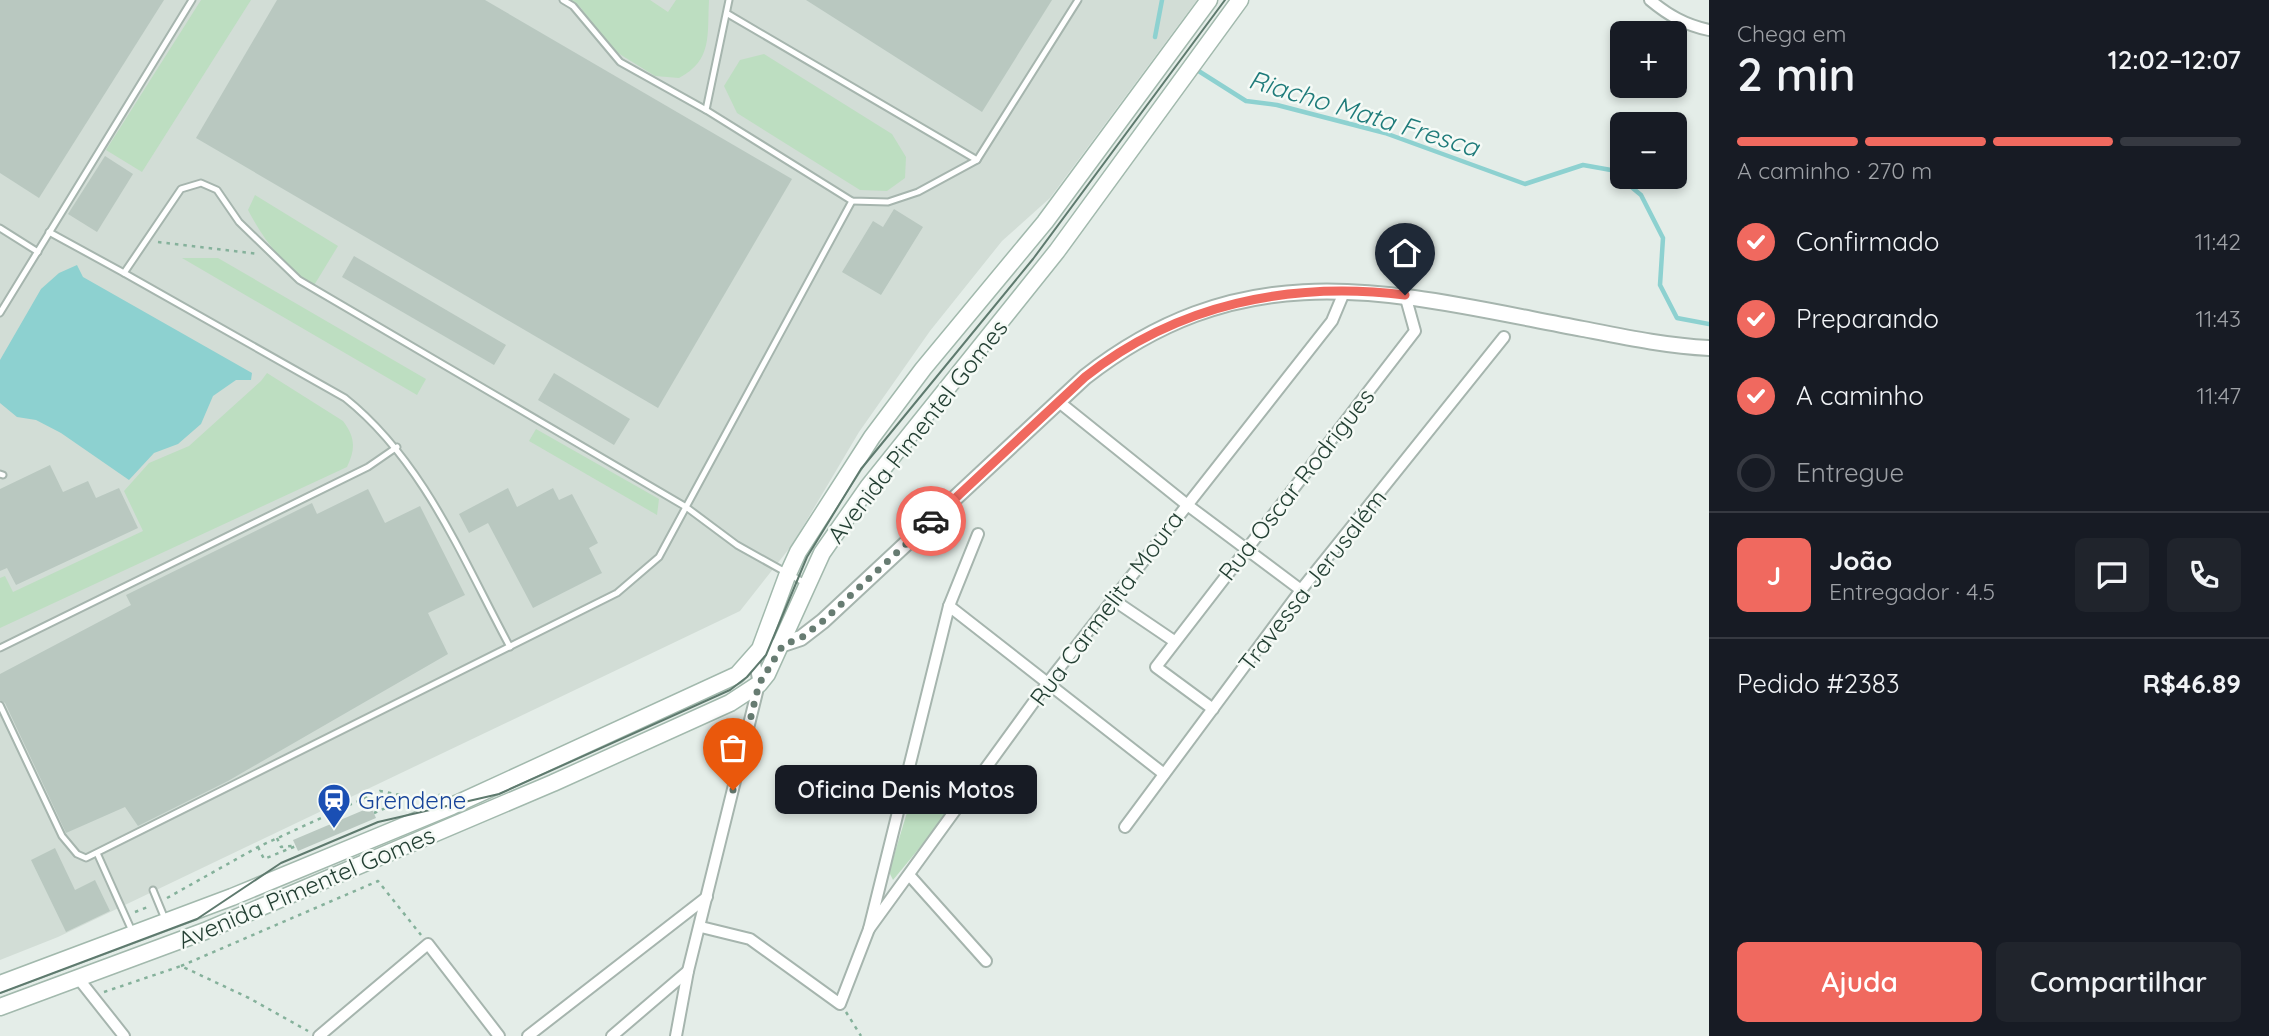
<!DOCTYPE html>
<html lang="pt">
<meta charset="utf-8">
<style>
:root{--surface:#171b24;--page:#20242c;--text:#f1f3f6;--muted:#9ea1a6;--line:#363941;--accent:#f0695f}
body{margin:0;font-family:Quicksand,sans-serif;background:var(--page);color:var(--text);height:100vh;display:flex;flex-direction:column;font-size:26px;white-space:nowrap}
*{box-sizing:border-box;margin:0}
p{font-size:23px;color:var(--muted)}
.icon{flex:none;width:38px;height:38px;fill:none;stroke:currentColor;stroke-width:2;stroke-linecap:round;stroke-linejoin:round}
.map{position:relative;flex:1;overflow:hidden}
.panel{display:flex;flex-direction:column;background:var(--surface);width:560px}
.panel>*{flex:none}
.buttons{position:absolute;left:1610px;top:21px;display:grid;gap:14px}
.buttons a{display:grid;place-items:center;width:77px;height:77px;border-radius:10px;background:var(--surface);box-shadow:0 4px 10px #0003;font-size:35px}
.pin{position:absolute;display:grid;place-items:center;width:60px;height:60px;color:#fff;margin:-72px -30px;border-radius:50% 50% 50% 0;rotate:-45deg;box-shadow:0 0 7px #0007}
.pin .icon{rotate:45deg}
.courier{position:absolute;display:grid;place-items:center;width:70px;height:70px;margin:-35px;border:5px solid #f0695f;border-radius:50%;background:#fff;color:#222;box-shadow:0 2px 9px #0007}
.bubble{position:absolute;height:49px;border-radius:10px;background:var(--surface);box-shadow:0 4px 10px #0003;font-size:23px;font-weight:600;line-height:49px;text-align:center}
.headline em{font-style:normal;font-weight:600}
.headline div{display:flex;flex-direction:column-reverse}
.headline{display:flex;align-items:center;justify-content:space-between;height:119px;padding:0 28px}
h1{font-size:46px;font-weight:600;line-height:52px}
.bar{display:grid;grid-template-columns:repeat(4,1fr);gap:10px 7px;align-content:center;height:84px;padding:0 28px}
.bar i{height:9px;border-radius:5px;background:var(--line)}
.bar .active{background:var(--accent)}
.bar p{grid-column:span 4}
.line{display:flex;align-items:center;gap:18px;padding:0 28px;border-top:2px solid var(--line)}
.line div{flex:1}
.round{display:grid;place-items:center;flex:none;width:74px;height:74px;border-radius:10px;background:var(--page)}
ol{padding:0 28px;list-style:none}
li{display:flex;align-items:center;gap:21px;height:77px}
li p{margin-inline-start:auto}
li .icon{padding:7px;border-radius:50%;background:var(--accent);color:#fff;stroke-width:4}
li:last-child{color:var(--muted)}
li i{width:38px;height:38px;border:4px solid var(--line);border-radius:50%}
.button{display:flex;gap:14px;margin-top:auto;padding:14px 28px}
.button a{flex:1;height:80px;border-radius:10px;background:var(--accent);color:#fff;font-size:28px;font-weight:600;line-height:80px;text-align:center}
.button a+a{background:var(--page);color:var(--text)}
main{display:flex;flex:1;min-height:0}
.map>svg:first-child{display:block}
</style>
<main>
<div class="map">
<svg width="1709" height="1036" viewBox="0 0 1709 1036">
<rect width="100%" height="100%" fill="#e4ede8"/>
<path fill="#d2ddd6" d="M0,0h1197l-147,198 -48,43 -72,90 -71,101 -67,113 -52,66 -682,326 -58,23z"/>
<g fill="#bddec1">
<path d="M201,0h50l-109,172 -36,-22z"/>
<path d="M570,0h80l18,12 8,-12h33c-2,35 4,60 -30,78l-24,-2 -50,-31 -24,-37z"/>
<path d="M764,54l128,80 14,23 -1,21 -18,13 -27,-1 -123,-77 -13,-27 16,-26z"/>
<path d="M255,195l83,51 -25,41c-28,-20 -49,-46 -65,-77z"/>
<path d="M182,258h36l208,121 -9,16z"/>
<path d="M267,373l76,48c12,16 13,27 4,46l-347,161v-50l5,-2 8,16 130,-61 -19,-40 25,-28 40,-17 72,-65z"/>
<path d="M536,429l123,70 -2,16 -128,-74z"/>
<path d="M918,776l37,29 -62,75 -4,-8z"/>
</g>
<path fill="#8dd1d0" d="M77,265l6,12 169,96 -1,7h-15l-23,16 -12,28 -23,20 -24,9 -25,27 -68,-47 -25,-13 -19,-3 -17,-14v-43l41,-71 18,-16z"/>
<g fill="none" stroke-linecap="round" stroke-linejoin="round">
<g stroke="#8dd1d0" stroke-width="4.5">
<path d="M1155,37l7,-37"/>
<path d="M1197,70l49,31 31,4 108,28 140,51 58,-19 28,5 30,25 22,43 -3,47 17,33 32,6"/>
</g>
</g>
<g fill="#b9c8c0">
<path d="M0,0h164l-125,198 -39,-25z"/>
<path d="M277,0h208l307,179 -134,229 -462,-270z"/>
<path d="M806,0h246l-70,112z"/>
<path d="M105,156l28,18 -36,58 -29,-18z"/>
<path d="M894,209l29,18 -42,68 -39,-23 31,-51 10,6z"/>
<path d="M354,256l152,89 -12,20 -152,-88z"/>
<path d="M554,373l76,46 -16,26 -76,-45z"/>
<path d="M50,465l13,27 25,-11 8,17 23,-10 19,40 -122,57 -9,-17 -7,3v-82z"/>
<path d="M508,488l9,19 36,-19 6,12 13,-6 26,49 -9,5 13,25 -69,35 -45,-85 -19,10 -10,-19z"/>
<path d="M368,489l17,34 35,-17 45,89 -37,18 20,41 -220,127 -90,45 -13,-19 -59,26 -61,-130 -5,-3v-26l131,-69 -5,-10 186,-92 5,11z"/>
<path d="M371,807l5,11 -78,33 -5,-11z"/>
<path d="M55,848l20,42 20,-10 15,31 -44,21 -35,-72z"/>
</g>
<g fill="none" stroke-linecap="round" stroke-linejoin="round">
<defs>
<g id="service">
<path d="M563,0l10,6 47,56 86,48 146,91 36,1 30,-10 59,-32 101,-160"/>
<path d="M728,14l249,146"/>
<path d="M706,110l23,-110"/>
<path d="M0,228l38,24"/>
<path d="M49,232l75,41"/>
<path d="M0,313l192,-313"/>
<path d="M0,474l3,1"/>
<path d="M510,647c-47,-87 -86,-186 -165,-249l-221,-125 57,-84 20,-6 16,7 22,32 60,58 387,227 166,-306"/>
<path d="M0,648l368,-181 29,-20"/>
<path d="M0,705l62,131 15,18 9,4 531,-265 42,-36 27,-50 51,38 68,38"/>
<path d="M97,853l35,78"/>
<path d="M153,890l12,29"/>
</g>
<g id="minor">
<path d="M1650,0c18,15 35,25 59,30"/>
<path d="M1059,402l127,102 115,86"/>
<path d="M1112,599l62,42"/>
<path d="M949,606l215,168"/>
<path d="M1213,709l-57,-42 259,-336 -10,-36"/>
<path d="M1125,827l176,-237 203,-253"/>
<path d="M910,876l76,85"/>
<path d="M701,927l49,12 90,65 29,-75 80,-323 29,-72"/>
<path d="M869,929l180,-248 283,-360 13,-31"/>
<path d="M78,978l46,58"/>
<path d="M319,1036l109,-92 71,92"/>
<path d="M528,1036l179,-139"/>
<path d="M612,1036l76,-65"/>
<path d="M676,1036l12,-65 71,-287 -5,-26"/>
</g>
<path id="tertiary" d="M771,648l30,-10 22,-17 262,-244c165,-129 312,-83 498,-48 41,8 84,17 126,19"/>
<g id="secondary">
<path d="M0,984l232,-87 220,-91 285,-131 23,-26 27,-73 11,-24 74,-115 51,-68 122,-147 164,-222"/>
<path d="M0,1007l205,-76 348,-148 177,-80 29,-19 8,-10 55,-121 46,-66 189,-236 183,-251"/>
</g>
</defs>
<use href="#service" stroke="#a6b5ae" stroke-width="9"/>
<use href="#minor" stroke="#a6b5ae" stroke-width="14"/>
<use href="#tertiary" stroke="#a6b5ae" stroke-width="18"/>
<use href="#secondary" stroke="#a2b9ad" stroke-width="19"/>
<g stroke="#85b19b" stroke-width="2.5" stroke-dasharray="3.5 5" stroke-linecap="butt">
<path d="M158,242l101,12"/>
<path d="M374,813l37,-16 29,-2"/>
<path d="M277,838l4,9 11,-1"/>
<path d="M258,847l6,12 32,-13"/>
<path d="M167,898l91,-51 122,-56 31,6"/>
<path d="M135,912l13,-5"/>
<path d="M181,966l197,-85 43,54"/>
<path d="M104,992l77,-26 68,32 59,33"/>
<path d="M846,1012l15,24"/>
</g>
<use href="#service" stroke="#fff" stroke-width="5"/>
<use href="#minor" stroke="#fff" stroke-width="10"/>
<use href="#tertiary" stroke="#fff" stroke-width="14"/>
<use href="#secondary" stroke="#fff" stroke-width="16"/>
<path stroke="#5e7a6e" stroke-width="2" d="M0,993l197,-74 84,-56 97,-41 121,-28 231,-104 17,-13 19,-22 41,-98 54,-88 172,-210 192,-259"/>
</g>
<g fill="none" stroke-linecap="round" stroke-linejoin="round">
<path stroke="#677c72" stroke-width="7" stroke-dasharray="0 12.6" d="M733,790l26,-106 24,-39 18,-7 22,-17 108,-100"/>
<path stroke="#f0695f" stroke-width="9" d="M931,521l154,-144c92,-73 205,-96 320,-82"/>
</g>
<defs>
<symbol id="station-pin" viewBox="-11 -11 22 30"><path d="M0 17L-7.5 6A9.5 9.5 0 1 1 7.5 6Z" fill="#1a4fb4" stroke="#f5faf6"/><path d="M-3-6H3Q5-6 5-4V2Q5 4 3 4L4.5 6H3L1.5 4h-3L-3 6H-4.5L-3 4Q-5 4-5 2V-4Q-5-6-3-6ZM-3.5-4v3h7v-3ZM-3.5 1v1.5H-2V1ZM2 1v1.5H3.5V1Z" fill="#fff"/></symbol>
</defs>
<g fill-rule="evenodd">
<use href="#station-pin" x="315" y="781" width="38" height="52"/>
</g>
<g text-anchor="middle" dominant-baseline="central" stroke-width="5" stroke-linejoin="round" paint-order="stroke">
<g font-size="24" fill="#233f33" stroke="#f5faf6">
<text transform="translate(917 431) rotate(-52)">Avenida Pimentel Gomes</text>
<text transform="translate(1296 484) rotate(-52)">Rua Oscar Rodrigues</text>
<text transform="translate(1312 580) rotate(-52)">Travessa Jerusalém</text>
<text transform="translate(1106 608) rotate(-53)">Rua Carmelita Moura</text>
<text transform="translate(306 887) rotate(-23)">Avenida Pimentel Gomes</text>
</g>
<g font-size="24" fill="#164399" stroke="#f5faf6" text-anchor="start">
<text x="358" y="800">Grendene</text>
</g>
<g font-size="26" font-style="italic" fill="#1e7b7a" stroke="#f5faf6">
<text transform="translate(1364 113) rotate(17)">Riacho Mata Fresca</text>
</g>
</g>
</svg>
<div class="buttons">
<a>+</a>
<a>−</a>
</div>
<div class="pin" style="left:733px;top:790px;background:#ea580c"><svg class="icon" aria-label="bag" viewBox="0 0 24 24"><path d="M5 8h14l-1 12H6zM9 8a3 3 0 0 1 6 0"/></svg></div>
<div class="pin" style="left:1405px;top:295px;background:#1f2937"><svg class="icon" aria-label="home" viewBox="0 0 24 24"><path d="M3 11l9-7 9 7M6 9v11h12V9"/></svg></div>
<div class="courier" style="left:931px;top:521px"><svg class="icon" aria-label="car" viewBox="0 0 24 24"><path d="M5 17H2v-5l4-1 3-4h7l3 4 3 1v5h-3M9 17h6M6 11h13"/><circle cx="7" cy="17" r="2"/><circle cx="17" cy="17" r="2"/></svg></div>
<div class="bubble" style="left:775px;top:765px;width:262px">Oficina Denis Motos</div>
</div>
<section class="panel">
<div class="headline"><div><h1>2 min</h1><p>Chega em</p></div><em>12:02–12:07</em></div>
<div class="bar"><i class="active"></i><i class="active"></i><i class="active"></i><i></i><p>A caminho · 270 m</p></div>
<ol>
<li><svg class="icon" aria-label="check" viewBox="0 0 24 24"><path d="M5 12l5 5 9-10"/></svg>Confirmado<p>11:42</p></li>
<li><svg class="icon" aria-label="check" viewBox="0 0 24 24"><path d="M5 12l5 5 9-10"/></svg>Preparando<p>11:43</p></li>
<li><svg class="icon" aria-label="check" viewBox="0 0 24 24"><path d="M5 12l5 5 9-10"/></svg>A caminho<p>11:47</p></li>
<li><i></i>Entregue</li>
</ol>
<div class="line" style="height:126px"><b class="round" style="background:var(--accent);color:#fff">J</b><div><b>João</b><p>Entregador · 4.5</p></div><a class="round"><svg class="icon" aria-label="chat" viewBox="0 0 24 24"><path d="M4 5h16v11H9l-5 4z"/></svg></a><a class="round"><svg class="icon" aria-label="phone" viewBox="0 0 24 24"><path d="M5 4h4l2 5-3 2q2 4 5 5l2-3 5 2v4C11 20 4 13 5 4z"/></svg></a></div>
<div class="line" style="height:91px"><div>Pedido #2383</div><b>R$46.89</b></div>
<div class="button"><a>Ajuda</a><a>Compartilhar</a></div>
</section>
</main>
